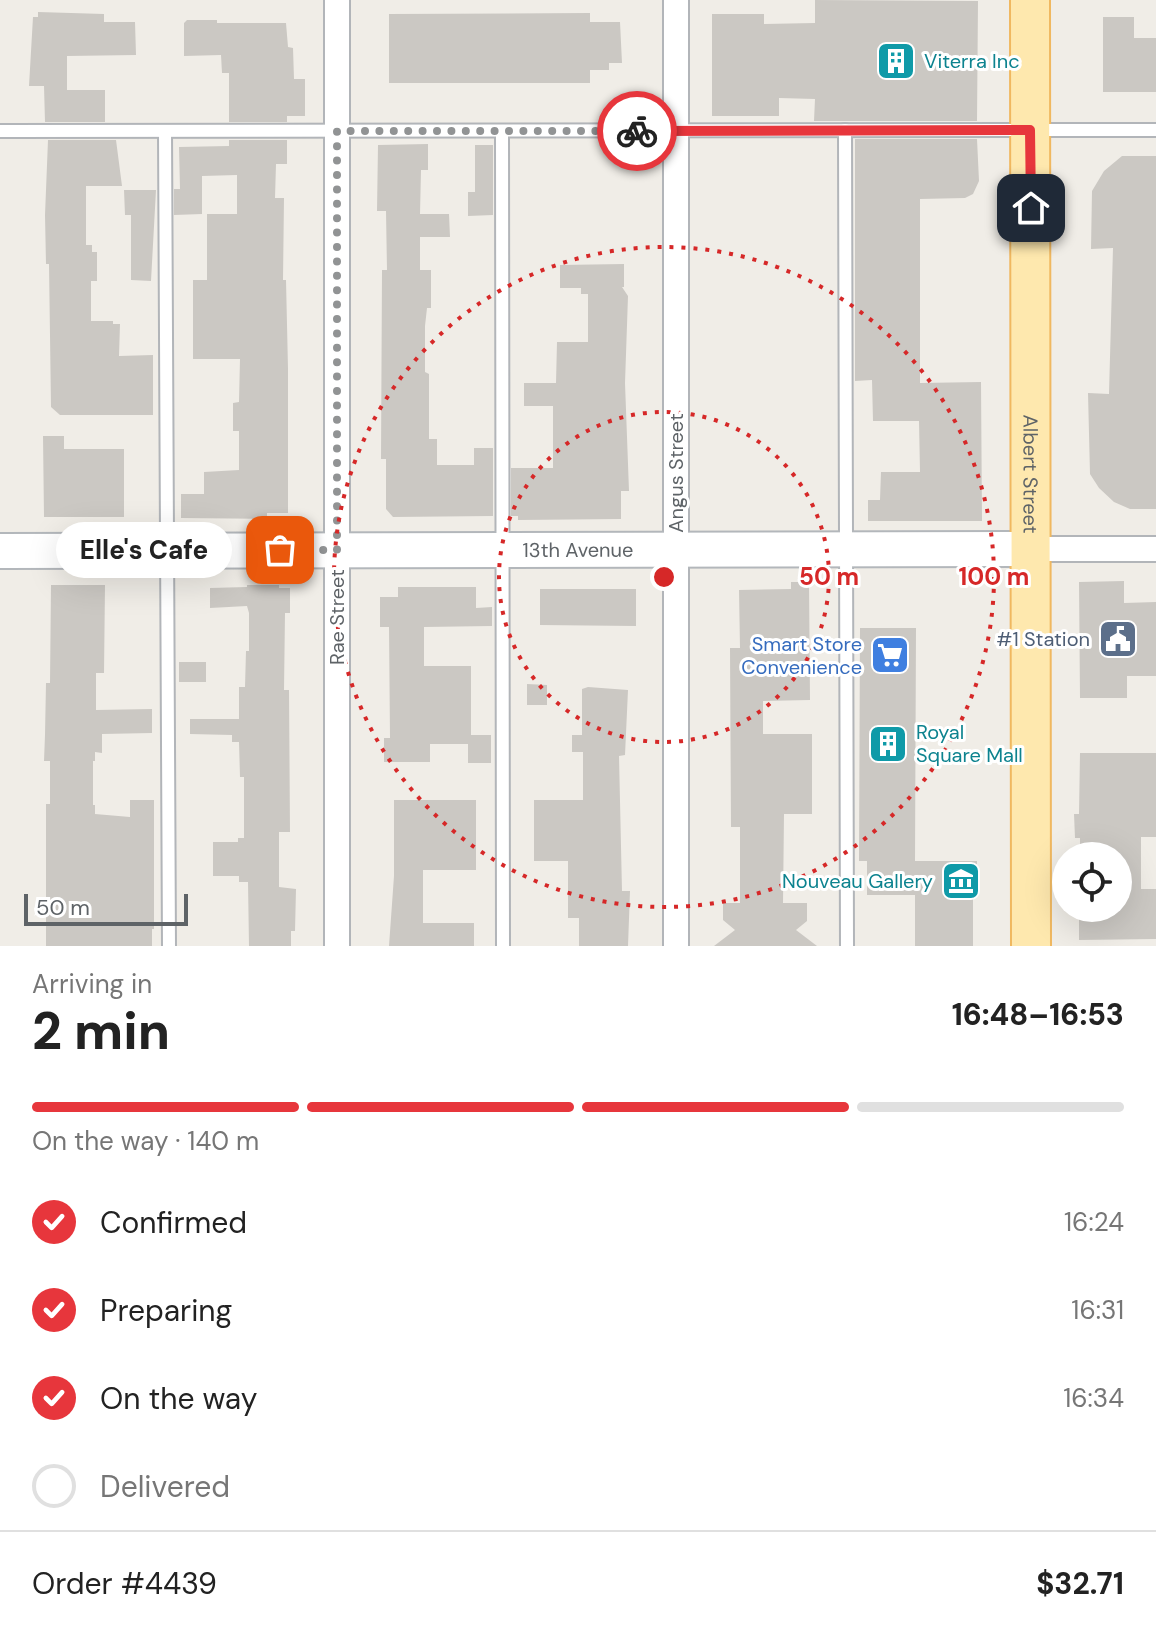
<!DOCTYPE html>
<meta charset="utf-8">
<style>
:root{--surface:#fff;--page:#f2f2f2;--text:#222;--muted:#767676;--line:#e0e0e0;--accent:#e7363c}
body{margin:0;font-family:"DM Sans",sans-serif;background:var(--page);color:var(--text);height:100vh;display:flex;flex-direction:column;font-size:30px;white-space:nowrap}
*{box-sizing:border-box;margin:0}
p{font-size:26px;color:var(--muted)}
.icon{flex:none;width:44px;height:44px;fill:none;stroke:currentColor;stroke-width:2;stroke-linecap:round;stroke-linejoin:round}
.map{position:relative;height:946px;overflow:hidden}
.panel{display:flex;flex-direction:column;background:var(--surface);flex:1}
.panel>*{flex:none}
.fabs{position:absolute;left:1052px;top:842px;display:grid;gap:16px}
.fabs a{display:grid;place-items:center;width:80px;height:80px;border-radius:50%;background:var(--surface);box-shadow:0 8px 32px #0002;font-size:40px}
.scale{position:absolute;left:24px;bottom:20px;width:164px;box-sizing:border-box;padding-left:8px;border:4px solid #5e6367;border-top:0;font-size:22px;line-height:28px;white-space:nowrap;color:#5e6367;-webkit-text-stroke:6px #fff;paint-order:stroke}
.pin{position:absolute;display:grid;place-items:center;width:68px;height:68px;color:#fff;margin:-34px;border-radius:16px;box-shadow:0 4px 12px #0006}
.courier{position:absolute;display:grid;place-items:center;width:80px;height:80px;margin:-40px;border:6px solid #e7363c;border-radius:50%;background:#fff;color:#222;box-shadow:0 2px 10px #0007}
.bubble{position:absolute;height:56px;border-radius:28px;background:var(--surface);box-shadow:0 8px 32px #0002;font-size:26px;font-weight:800;line-height:56px;text-align:center}
.overview em{font-style:normal;font-weight:800}
.overview div{display:flex;flex-direction:column-reverse}
.overview{display:flex;align-items:center;justify-content:space-between;height:136px;padding:0 32px}
h1{font-size:52px;font-weight:800;line-height:60px}
.bar{display:grid;grid-template-columns:repeat(4,1fr);gap:12px 8px;align-content:center;height:96px;padding:0 32px}
.bar i{height:10px;border-radius:6px;background:var(--line)}
.bar .selected{background:var(--accent)}
.bar p{grid-column:span 4}
.line{display:flex;align-items:center;gap:20px;padding:0 32px;border-top:2px solid var(--line)}
.line div{flex:1}
ol{padding:0 32px;list-style:none}
li{display:flex;align-items:center;gap:24px;height:88px}
li p{margin-inline-start:auto}
li .icon{padding:8px;border-radius:50%;background:var(--accent);color:#fff;stroke-width:4}
li:last-child{color:var(--muted)}
li i{width:44px;height:44px;border:4px solid var(--line);border-radius:50%}
.map>svg:first-child{display:block}
</style>
<div class="map">
<svg width="1156" height="946" viewBox="0 0 1156 946">
<rect width="100%" height="100%" fill="#f0ede7"/>
<g fill="#cbc8c3">
<path d="M815,0l163,1 -1,120h-163l1,-22 -36,-1v18h-67v-102h52v10l51,-1z"/>
<path d="M38,12l66,2v8h31l1,33 -69,1v34h38v32h-60l-1,-36h-15l4,-69h5z"/>
<path d="M590,13v9h30l2,41h-13v7h-19v13h-201v-69z"/>
<path d="M1103,17h31v21h22v54h-53z"/>
<path d="M187,20h30v3h69l2,24 5,1 1,31h11v37h-18v6h-58v-49h-7l-1,-18 -37,1v-33z"/>
<path d="M855,139h122l2,42 -6,13 -8,4 -45,1v184l61,-1 1,139h-114v-21h12l1,-28h39l-1,-51h-46l-1,-41 -17,1z"/>
<path d="M48,140h68l6,46h-36v59h6v7h5v29h-6v40h22v3h7l-1,32 34,-1v60h-93l-9,-8 -2,-143h-3l-1,-49z"/>
<path d="M229,140h58v24h-11l-1,34h9l-1,82h3l2,89v144h-21v6l-86,-1v-24h23v-22l35,-2v-39h-6v-28l6,-1 1,-43h-47v-79h14v-66h30v-39l-35,1v38l-28,1v-26h6l-1,-42 50,-1z"/>
<path d="M428,144v26h-7l-1,44h29l1,23h-30v33h11v38h-4l-2,18v46l4,2v65h8v26h37v-17h19v68l-100,1 -7,-8v-50h-5l1,-189h5l-1,-59h-9l1,-66z"/>
<path d="M475,145h18v70l-25,1v-24h7z"/>
<path d="M1122,156h34v353h-26l-16,-7 -15,-14 -9,-14 -2,-81 21,1 4,-146 -22,1 1,-58 12,-20z"/>
<path d="M124,190h32l-5,91 -20,-1v-65h-6z"/>
<path d="M624,264v23h-2l6,9 -3,87 4,108h-8v28l-103,1v-4h-7v-48h42v-62h-29v-23h32l1,-41h31v-48h-7v-6h-21v-23z"/>
<path d="M43,436h21v13h60v68h-80z"/>
<path d="M1124,581v22l32,-1v74h-29v22h-47l-1,-116z"/>
<path d="M791,582h18l1,118 -47,1v33h49v80h-28l-1,89h24v18l-11,9 21,16h-103l21,-16 -12,-10v-17h17v-76h-9l-1,-179h10l-1,-58 52,-1z"/>
<path d="M51,585h54l-1,88h-8v37l56,-1v24l-50,1v19l-7,-1v9h-2v44h2v9l35,3v-17h24v129h-2v17h-106v-142h4v-43h-6l1,-26 1,-52h4z"/>
<path d="M247,585h32v3h11v25h-5l-1,77h5l1,142h-11v55l17,2 -1,42h-4v15h-42l-1,-64h-9v-6h-26v-34h25v-4h6v-61h-4l-1,-35h-7v-7l-42,-1v-15h49v-32h6l1,-36h3v-38l-2,-7 -37,2v-20l37,-1z"/>
<path d="M398,587h78v21l16,-1v19l-68,1v39h47v69h20v28h-23v-19h-38v18h-46v-24h6l-1,-111h-9v-30h18z"/>
<path d="M540,589h96v37l-96,-1z"/>
<path d="M860,628h56l-1,233h62v34h-4v51h-58v-51h-48v-34h-8z"/>
<rect x="179" y="662" width="27" height="20"/>
<path d="M527,684l20,1v20h-20z"/>
<path d="M588,687l40,3 -3,65 -6,1 3,135h8l-2,55h-49v-28h-11v-57h-34v-61h49v-48h-11v-17h10v-46z"/>
<path d="M1080,753h76v84h-15v52h15v50l-77,1v-32h39v-52h-38v-18h-5l-1,-24h5z"/>
<path d="M394,800h82v70h-53v53h51v23h-85l5,-70z"/>
</g>
<g fill="none" stroke-linecap="round" stroke-linejoin="round">
<defs>
<g id="lane">
<path d="M845,130l2,816"/>
<path d="M0,131l1156,-1"/>
<path d="M165,131l4,815"/>
<path d="M502,131l1,815"/>
</g>
<g id="street">
<path d="M337,0v946"/>
<path d="M1031,549h125"/>
<path d="M676,946v-946"/>
</g>
<g id="secondary">
<path id="s1" d="M0,551l1031,-2"/>
</g>
<g id="primary">
<path id="s2" d="M1030,0l1,946"/>
</g>
</defs>
<use href="#lane" stroke="#b2b5b9" stroke-width="16"/>
<use href="#street" stroke="#b2b5b9" stroke-width="28"/>
<use href="#secondary" stroke="#b3b7bb" stroke-width="38"/>
<use href="#primary" stroke="#f0b860" stroke-width="42"/>
<use href="#lane" stroke="#fff" stroke-width="12"/>
<use href="#street" stroke="#fff" stroke-width="24"/>
<use href="#secondary" stroke="#fff" stroke-width="34"/>
<use href="#primary" stroke="#fee8ae" stroke-width="38"/>
</g>
<g fill="none" stroke-linecap="round" stroke-linejoin="round">
<path stroke="#919394" stroke-width="8" stroke-dasharray="0 14.4" d="M280,550h57v-419h300"/>
<path stroke="#e7363c" stroke-width="10" d="M637,131l393,-1 1,78"/>
</g>
<g fill="none" stroke="#d62828" stroke-width="4" stroke-dasharray="4 8">
<circle cx="664" cy="577" r="165"/>
<circle cx="664" cy="577" r="330"/>
</g>
<defs>
<symbol id="building-square" viewBox="-11 -11 22 22"><rect x="-9" y="-9" width="18" height="18" rx="4" fill="#0f9aa8" stroke="#fff"/><path d="M-4-6H4V6H1V3H-1V6H-4ZM-2.5-4.3h1.7v1.8h-1.7ZM.8-4.3h1.7v1.8H.8ZM-2.5-1h1.7V.8h-1.7ZM.8-1h1.7V.8H.8Z" fill="#fff"/></symbol>
<symbol id="civic-square" viewBox="-11 -11 22 22"><rect x="-9" y="-9" width="18" height="18" rx="4" fill="#5c6f8a" stroke="#fff"/><path d="M-.6-6.5H3V-4.5H.6V-3L4-1V1h2V6H-6V1h2V-1L-.6-3ZM-1.2 2.5V6h2.4V2.5Z" fill="#fff"/></symbol>
<symbol id="supermarket-square" viewBox="-11 -11 22 22"><rect x="-9" y="-9" width="18" height="18" rx="4" fill="#3f7fe0" stroke="#fff"/><path d="M-6-5.5h2.5l.6 2H6L4.5 2H-2.5L-4.4-4H-6ZM-1.5 3.2a1.3 1.3 0 1 0 .1 0ZM3 3.2a1.3 1.3 0 1 0 .1 0Z" fill="#fff"/></symbol>
<symbol id="museum-square" viewBox="-11 -11 22 22"><rect x="-9" y="-9" width="18" height="18" rx="4" fill="#0f9aa8" stroke="#fff"/><path d="M0-6L6-3V-2H-6V-3ZM-5-1h2V3h-2ZM-1-1h2V3h-2ZM3-1h2V3H3ZM-6 4H6V6H-6Z" fill="#fff"/></symbol>
</defs>
<g fill-rule="evenodd">
<use href="#building-square" x="874" y="39" width="44" height="44"/>
<use href="#civic-square" x="1096" y="617" width="44" height="44"/>
<use href="#supermarket-square" x="868" y="633" width="44" height="44"/>
<use href="#building-square" x="866" y="722" width="44" height="44"/>
<use href="#museum-square" x="939" y="859" width="44" height="44"/>
</g>
<g text-anchor="middle" dominant-baseline="central" stroke-width="6" stroke-linejoin="round" paint-order="stroke">
<g font-size="20" fill="#0d838f" stroke="#fff" text-anchor="start">
<text x="924" y="61">Viterra Inc</text>
<text x="916" y="732">Royal<tspan x="916" dy="23">Square Mall</tspan></text>
<text x="933" y="881" text-anchor="end">Nouveau Gallery</text>
</g>
<g font-size="20" fill="#5e6367" stroke="#fff">
<text transform="translate(676 473) rotate(-90)">Angus Street</text>
<text stroke="none"><textPath href="#s2" startOffset="474">Albert Street</textPath></text>
<text stroke="none"><textPath href="#s1" startOffset="578">13th Avenue</textPath></text>
<text transform="translate(337 617) rotate(-90)">Rae Street</text>
</g>
<g font-size="20" fill="#4e5e75" stroke="#fff" text-anchor="end">
<text x="1090" y="639">#1 Station</text>
</g>
<g font-size="20" fill="#366cbe" stroke="#fff" text-anchor="end">
<text x="862" y="644">Smart Store<tspan x="862" dy="23">Convenience</tspan></text>
</g>
</g>
<circle cx="664" cy="577" r="12" fill="#d62828" stroke="#fff" stroke-width="4"/>
<g font-size="24" text-anchor="middle" font-weight="bold" fill="#d62828" stroke="#fff" stroke-width="6" stroke-linejoin="round" paint-order="stroke">
<text x="829" y="585">50 m</text>
<text x="994" y="585">100 m</text>
</g>
</svg>
<div class="fabs">
<a><svg class="icon" aria-label="locate" viewBox="0 0 24 24"><circle cx="12" cy="12" r="6"/><path d="M12 2v4M12 18v4M2 12h4M18 12h4"/></svg></a>
</div>
<div class="scale">50 m</div>
<div class="pin" style="left:280px;top:550px;background:#ea580c"><svg class="icon" aria-label="bag" viewBox="0 0 24 24"><path d="M5 8h14l-1 12H6zM9 8a3 3 0 0 1 6 0"/></svg></div>
<div class="pin" style="left:1031px;top:208px;background:#1f2937"><svg class="icon" aria-label="home" viewBox="0 0 24 24"><path d="M3 11l9-7 9 7M6 9v11h12V9"/></svg></div>
<div class="courier" style="left:637px;top:131px"><svg class="icon" aria-label="bike" viewBox="0 0 24 24"><circle cx="6" cy="16" r="4"/><circle cx="18" cy="16" r="4"/><path d="M6 16l4-8h5l3 8M10 8l3 8H6M13 5h3"/></svg></div>
<div class="bubble" style="left:56px;top:522px;width:176px">Elle's Cafe</div>
</div>
<section class="panel">
<div class="overview"><div><h1>2 min</h1><p>Arriving in</p></div><em>16:48–16:53</em></div>
<div class="bar"><i class="selected"></i><i class="selected"></i><i class="selected"></i><i></i><p>On the way · 140 m</p></div>
<ol>
<li><svg class="icon" aria-label="check" viewBox="0 0 24 24"><path d="M5 12l5 5 9-10"/></svg>Confirmed<p>16:24</p></li>
<li><svg class="icon" aria-label="check" viewBox="0 0 24 24"><path d="M5 12l5 5 9-10"/></svg>Preparing<p>16:31</p></li>
<li><svg class="icon" aria-label="check" viewBox="0 0 24 24"><path d="M5 12l5 5 9-10"/></svg>On the way<p>16:34</p></li>
<li><i></i>Delivered</li>
</ol>
<div class="line" style="height:104px"><div>Order #4439</div><b>$32.71</b></div>
</section>
